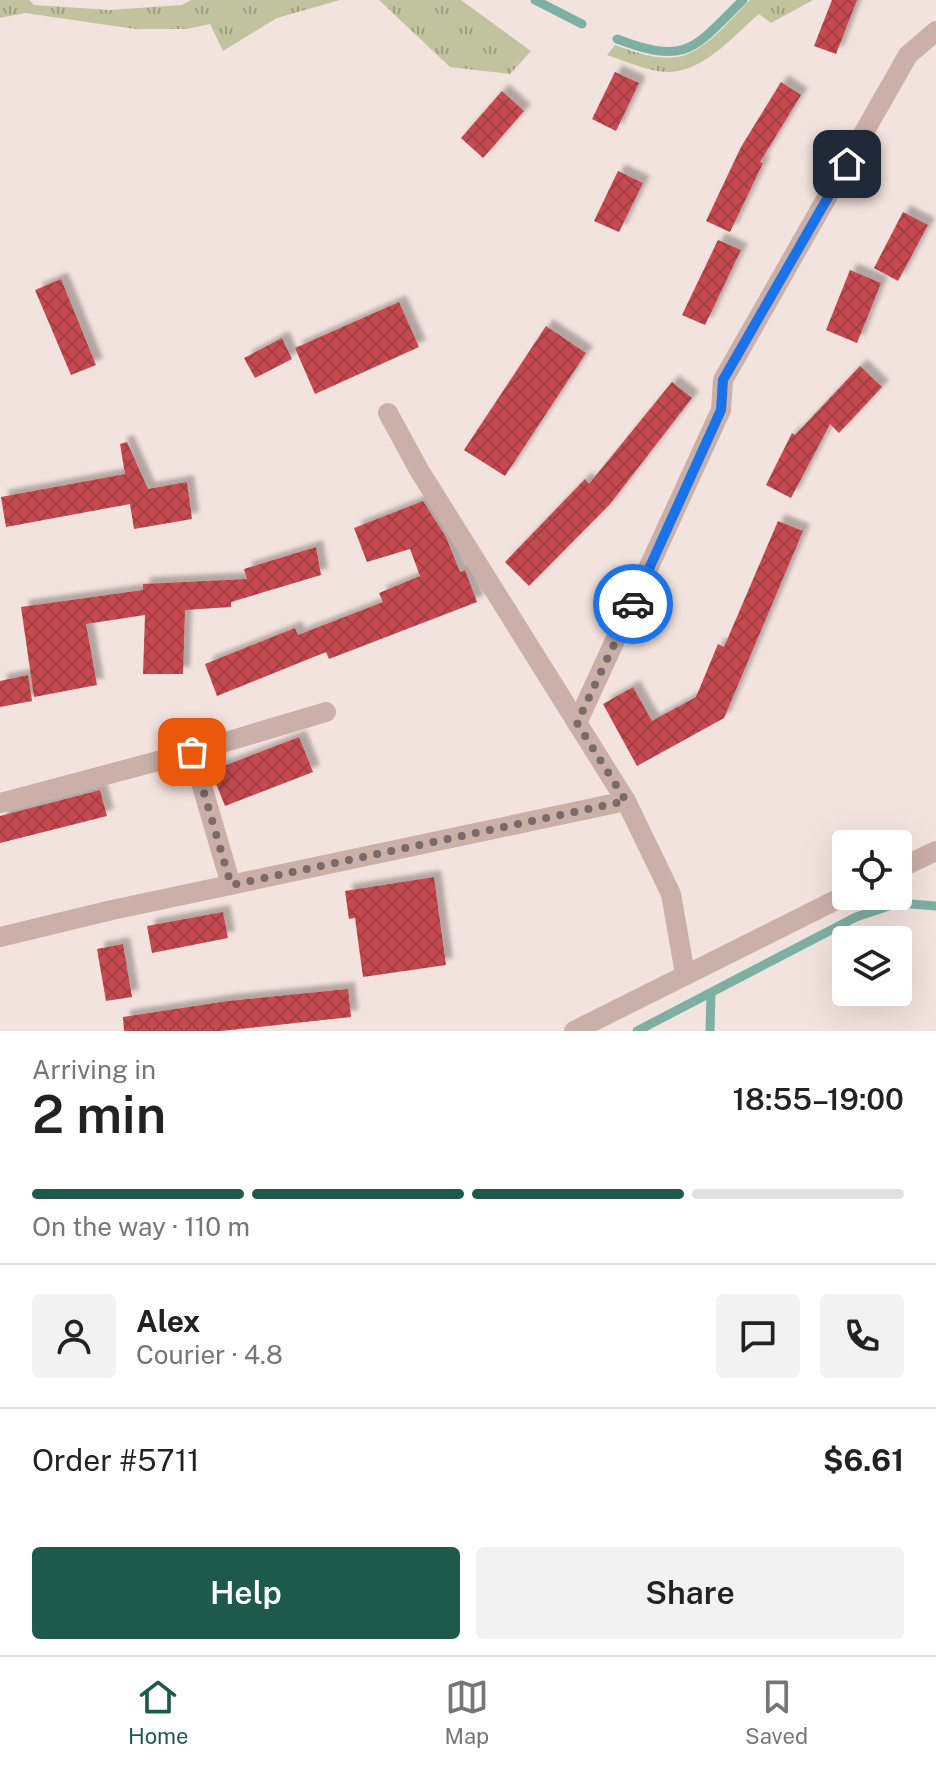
<!DOCTYPE html>
<meta charset="utf-8">
<style>
:root{--surface:#fff;--page:#f2f2f2;--text:#222;--muted:#767676;--line:#e0e0e0;--accent:#1e5a4c}
body{margin:0;font-family:"Public Sans",sans-serif;background:var(--page);color:var(--text);height:100vh;display:flex;flex-direction:column;font-size:30px;white-space:nowrap}
*{box-sizing:border-box;margin:0}
p{font-size:26px;color:var(--muted)}
.icon{flex:none;width:44px;height:44px;fill:none;stroke:currentColor;stroke-width:2;stroke-linecap:round;stroke-linejoin:round}
.map{position:relative;height:1031px;overflow:hidden}
.panel{display:flex;flex-direction:column;background:var(--surface);flex:1}
.panel>*{flex:none}
.fabs{position:absolute;left:832px;top:830px;display:grid;gap:16px}
.fabs a{display:grid;place-items:center;width:80px;height:80px;border-radius:8px;background:var(--surface);box-shadow:0 8px 32px #0002;font-size:40px}
.pin{position:absolute;display:grid;place-items:center;width:68px;height:68px;color:#fff;margin:-34px;border-radius:16px;box-shadow:0 4px 12px #0006}
.courier{position:absolute;display:grid;place-items:center;width:80px;height:80px;margin:-40px;border:6px solid #1a73e8;border-radius:50%;background:#fff;color:#222;box-shadow:0 2px 10px #0007}
.overview em{font-style:normal;font-weight:600}
.overview div{display:flex;flex-direction:column-reverse}
.overview{display:flex;align-items:center;justify-content:space-between;height:136px;padding:0 32px}
h1{font-size:52px;font-weight:600;line-height:60px}
.bar{display:grid;grid-template-columns:repeat(4,1fr);gap:12px 8px;align-content:center;height:96px;padding:0 32px}
.bar i{height:10px;border-radius:6px;background:var(--line)}
.bar .active{background:var(--accent)}
.bar p{grid-column:span 4}
.line{display:flex;align-items:center;gap:20px;padding:0 32px;border-top:2px solid var(--line)}
.line div{flex:1}
.round{display:grid;place-items:center;flex:none;width:84px;height:84px;border-radius:8px;background:var(--page)}
.primary-button{display:flex;gap:16px;margin-top:auto;padding:16px 32px}
.primary-button a{flex:1;height:92px;border-radius:8px;background:var(--accent);color:#fff;font-size:32px;font-weight:600;line-height:92px;text-align:center}
.primary-button a+a{background:var(--page);color:var(--text)}
.dock{display:flex;justify-content:space-around;align-items:center;height:112px;border-top:2px solid var(--line);background:var(--surface);font-size:22px;color:var(--muted)}
.dock a{display:grid;justify-items:center;gap:4px}
.dock .active{color:var(--accent)}
.map>svg:first-child{display:block}
</style>
<div class="map">
<svg width="936" height="1031" viewBox="0 0 936 1031">
<defs>
<pattern id="grass-tufts" width="24" height="20" patternUnits="userSpaceOnUse" patternTransform="scale(2)"><rect width="24" height="20" fill="#c1c29e"/><path d="M3 7l-1-3M5 7V3M7 7l1-3M15 17l-1-3M17 17v-4M19 17l1-3" fill="none" stroke="#9e9e81"/></pattern>
<pattern id="building-cross-hatch" width="8" height="8" patternUnits="userSpaceOnUse" patternTransform="scale(2)"><rect width="8" height="8" fill="#c6494f"/><path d="M0 0l8 8M0 8l8-8" fill="none" stroke="#a23d42"/></pattern>
<filter id="shadow"><feDropShadow dx="7" dy="-7" stdDeviation="2" flood-color="#0004"/></filter>
</defs>
<rect width="100%" height="100%" fill="#f3e3de"/>
<g fill="url(#grass-tufts)">
<path d="M0,0h29l5,5 76,5 72,-5 9,-5h149l-63,18 -54,33 -13,-27 -23,5h-52l-110,-16 -25,5z"/>
<path d="M379,0h82l70,51 -21,23 -60,-7z"/>
<path d="M750,0h63l-42,23 -12,-9c-26,22 -54,57 -90,58 -21,0 -43,-11 -62,-17l8,-10c20,7 45,17 67,11 24,-6 51,-39 68,-56z"/>
</g>
<g fill="none" stroke-linecap="round" stroke-linejoin="round">
<g stroke="#7db0a3" stroke-width="9">
<path d="M535,0l47,24"/>
<path d="M617,39c71,27 77,9 126,-39"/>
<path d="M637,1031l219,-114 42,-14 38,3"/>
<path d="M710,1031l1,-38"/>
</g>
</g>
<g fill="url(#building-cross-hatch)" filter="url(#shadow)">
<path d="M832,0h25l-21,54 -22,-8z"/>
<path d="M615,72l24,11 -23,48 -24,-12z"/>
<path d="M781,82l20,13 -41,67 3,1 -33,69 -24,-11 35,-74z"/>
<path d="M502,91l22,20 -41,47 -22,-20z"/>
<path d="M618,171l25,12 -24,49 -25,-11z"/>
<path d="M903,212l25,13 -30,56 -24,-13z"/>
<path d="M718,240l23,10 -36,75 -23,-10z"/>
<path d="M850,270l31,13 -24,60 -31,-13z"/>
<path d="M61,279l35,86 -25,10 -36,-85z"/>
<path d="M399,302l20,45 -104,47 -20,-46z"/>
<path d="M546,326l40,27 -81,123 -41,-26z"/>
<path d="M282,338l10,21 -37,19 -11,-20z"/>
<path d="M860,366l22,21 -43,46 -9,-9 -39,74 -25,-13 26,-52 3,2z"/>
<path d="M672,382l20,16 -82,106 -81,82 -24,-24 80,-83 4,5z"/>
<path d="M127,442l21,47 39,-7 5,37 -58,10 -4,-25 -124,23 -5,-30 124,-23 -5,-30z"/>
<path d="M423,501l23,36 14,35 5,-2 12,32 -148,57 -3,-7 -109,44 -12,-32 90,-36 3,7 85,-33 -4,-9 41,-17 -10,-27 -43,13 -13,-34z"/>
<path d="M778,521l25,10 -79,187 -87,48 -34,-62 30,-17 19,34 44,-24 22,-53 6,3z"/>
<path d="M316,547l5,28 -90,27v5l-46,3 -2,64h-40l2,-59 -59,9 11,61 -63,12 -13,-90 122,-17v-6l104,-5 -3,-10z"/>
<path d="M28,675l4,26 -32,6v-26z"/>
<path d="M299,737l14,35 -88,34 -14,-35z"/>
<path d="M100,790l7,26 -107,27v-27z"/>
<path d="M434,877l12,88 -83,12 -8,-59 -6,1 -4,-28z"/>
<path d="M223,912l5,26 -76,15 -5,-27z"/>
<path d="M123,944l9,53 -26,4 -9,-52z"/>
<path d="M348,989l3,28 -130,14h-97l-1,-14 105,-16z"/>
</g>
<g fill="none" stroke-linecap="round" stroke-linejoin="round">
<g stroke="#cbafa9" stroke-width="20">
<path d="M388,413l31,57 207,331 45,93 14,80"/>
<path d="M577,723l144,-313 2,-30 185,-325 28,-24"/>
<path d="M192,752l39,133"/>
<path d="M0,803l192,-51 134,-40"/>
<path d="M0,937l112,-27 514,-109"/>
</g>
<g stroke="#cbafa9" stroke-width="20">
<path d="M898,869l38,-18"/>
<path d="M574,1031l272,-136"/>
</g>
</g>
<g fill="none" stroke-linecap="round" stroke-linejoin="round">
<path stroke="#796b68" stroke-width="8" stroke-dasharray="0 14.4" d="M192,752l39,133 395,-84 -49,-78 56,-119"/>
<path stroke="#1a73e8" stroke-width="10" d="M633,604l88,-194 2,-30 124,-216"/>
</g>
</svg>
<div class="fabs">
<a><svg class="icon" aria-label="locate" viewBox="0 0 24 24"><circle cx="12" cy="12" r="6"/><path d="M12 2v4M12 18v4M2 12h4M18 12h4"/></svg></a>
<a><svg class="icon" aria-label="layers" viewBox="0 0 24 24"><path d="M12 4l9 5-9 5-9-5zM3 14l9 5 9-5"/></svg></a>
</div>
<div class="pin" style="left:192px;top:752px;background:#ea580c"><svg class="icon" aria-label="bag" viewBox="0 0 24 24"><path d="M5 8h14l-1 12H6zM9 8a3 3 0 0 1 6 0"/></svg></div>
<div class="pin" style="left:847px;top:164px;background:#1f2937"><svg class="icon" aria-label="home" viewBox="0 0 24 24"><path d="M3 11l9-7 9 7M6 9v11h12V9"/></svg></div>
<div class="courier" style="left:633px;top:604px"><svg class="icon" aria-label="car" viewBox="0 0 24 24"><path d="M5 17H2v-5l4-1 3-4h7l3 4 3 1v5h-3M9 17h6M6 11h13"/><circle cx="7" cy="17" r="2"/><circle cx="17" cy="17" r="2"/></svg></div>
</div>
<section class="panel">
<div class="overview"><div><h1>2 min</h1><p>Arriving in</p></div><em>18:55–19:00</em></div>
<div class="bar"><i class="active"></i><i class="active"></i><i class="active"></i><i></i><p>On the way · 110 m</p></div>
<div class="line" style="height:144px"><a class="round"><svg class="icon" aria-label="person" viewBox="0 0 24 24"><circle cx="12" cy="8" r="4"/><path d="M4 21q1-7 8-7t8 7"/></svg></a><div><b>Alex</b><p>Courier · 4.8</p></div><a class="round"><svg class="icon" aria-label="chat" viewBox="0 0 24 24"><path d="M4 5h16v11H9l-5 4z"/></svg></a><a class="round"><svg class="icon" aria-label="phone" viewBox="0 0 24 24"><path d="M5 4h4l2 5-3 2q2 4 5 5l2-3 5 2v4C11 20 4 13 5 4z"/></svg></a></div>
<div class="line" style="height:104px"><div>Order #5711</div><b>$6.61</b></div>
<div class="primary-button"><a>Help</a><a>Share</a></div>
</section>
<nav class="dock">
<a class="active"><svg class="icon" aria-label="home" viewBox="0 0 24 24"><path d="M3 11l9-7 9 7M6 9v11h12V9"/></svg>Home</a>
<a><svg class="icon" aria-label="map" viewBox="0 0 24 24"><path d="M3 6l6-2 6 2 6-2v14l-6 2-6-2-6 2zM9 4v14M15 6v14"/></svg>Map</a>
<a><svg class="icon" aria-label="saved" viewBox="0 0 24 24"><path d="M7 4h10v16l-5-4-5 4z"/></svg>Saved</a>
</nav>
